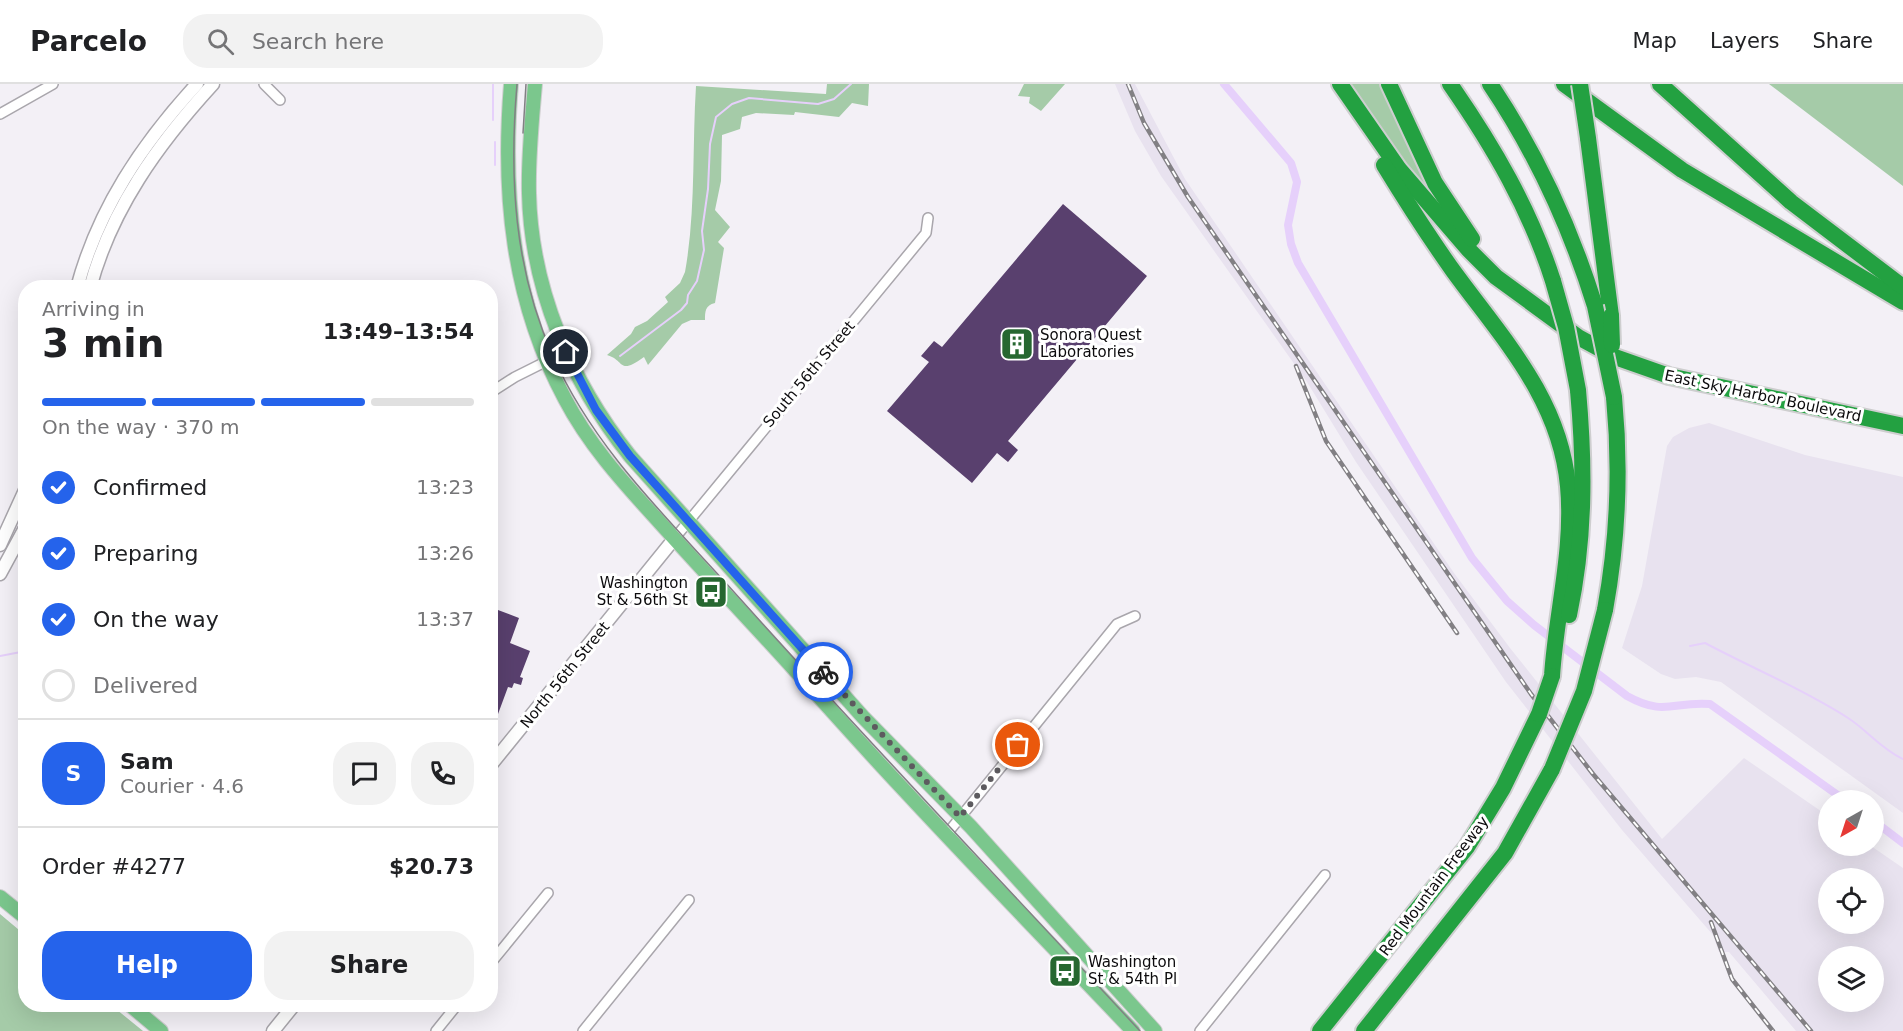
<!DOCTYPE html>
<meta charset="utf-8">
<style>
:root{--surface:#fff;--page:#f2f2f2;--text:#202124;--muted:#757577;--line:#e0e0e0;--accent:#2563eb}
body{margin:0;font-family:"DejaVu Sans",sans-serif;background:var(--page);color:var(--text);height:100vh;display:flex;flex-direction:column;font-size:22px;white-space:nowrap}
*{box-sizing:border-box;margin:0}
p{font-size:20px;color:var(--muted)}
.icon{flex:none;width:33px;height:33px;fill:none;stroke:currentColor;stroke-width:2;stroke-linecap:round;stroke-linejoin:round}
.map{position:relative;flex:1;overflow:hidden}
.details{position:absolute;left:18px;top:196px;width:480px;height:732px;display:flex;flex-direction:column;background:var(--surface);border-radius:24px;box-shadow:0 6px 24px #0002}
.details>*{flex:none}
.needle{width:39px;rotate:219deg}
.tools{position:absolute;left:1818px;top:706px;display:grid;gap:12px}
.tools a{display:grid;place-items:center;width:66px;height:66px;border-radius:50%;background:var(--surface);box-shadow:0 6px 24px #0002;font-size:30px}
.pin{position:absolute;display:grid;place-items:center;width:51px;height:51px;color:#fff;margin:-26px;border:3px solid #fff;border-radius:50%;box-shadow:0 2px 6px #0007}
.courier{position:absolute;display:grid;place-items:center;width:60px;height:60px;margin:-30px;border:4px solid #2563eb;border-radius:50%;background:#fff;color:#222;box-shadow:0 2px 8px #0007}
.head em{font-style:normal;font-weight:700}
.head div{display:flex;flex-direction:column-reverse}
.head{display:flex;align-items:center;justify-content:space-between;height:102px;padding:0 24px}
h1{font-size:39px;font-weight:700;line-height:45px}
.bar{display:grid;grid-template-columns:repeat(4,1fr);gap:9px 6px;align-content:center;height:72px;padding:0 24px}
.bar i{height:8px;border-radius:4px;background:var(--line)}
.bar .active{background:var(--accent)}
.bar p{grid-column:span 4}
.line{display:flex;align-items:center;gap:15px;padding:0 24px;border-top:2px solid var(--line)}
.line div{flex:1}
.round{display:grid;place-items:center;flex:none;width:63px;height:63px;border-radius:24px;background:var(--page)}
ol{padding:0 24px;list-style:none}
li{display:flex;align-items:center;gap:18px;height:66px}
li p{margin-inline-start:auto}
li .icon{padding:6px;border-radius:50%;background:var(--accent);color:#fff;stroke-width:4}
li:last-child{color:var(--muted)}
li i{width:33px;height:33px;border:3px solid var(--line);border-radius:50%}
.cta{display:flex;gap:12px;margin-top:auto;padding:12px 24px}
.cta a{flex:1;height:69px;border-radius:24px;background:var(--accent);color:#fff;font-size:24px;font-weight:700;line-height:69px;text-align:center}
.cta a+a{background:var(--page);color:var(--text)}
header{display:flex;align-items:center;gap:36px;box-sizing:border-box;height:84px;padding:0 30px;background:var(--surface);border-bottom:2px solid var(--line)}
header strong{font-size:28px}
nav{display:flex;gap:33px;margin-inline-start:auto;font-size:21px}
.search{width:420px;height:54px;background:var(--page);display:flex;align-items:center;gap:15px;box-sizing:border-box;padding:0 21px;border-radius:24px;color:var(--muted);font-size:22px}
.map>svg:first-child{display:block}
</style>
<header>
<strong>Parcelo</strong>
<div class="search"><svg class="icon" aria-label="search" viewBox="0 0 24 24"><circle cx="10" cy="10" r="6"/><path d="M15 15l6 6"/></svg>Search here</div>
<nav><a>Map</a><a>Layers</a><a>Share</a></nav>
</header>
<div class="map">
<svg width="1903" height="947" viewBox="0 0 1903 947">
<rect width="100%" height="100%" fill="#f3f0f6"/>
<g fill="#e8e2ef" fill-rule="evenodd">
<path d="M1115,0h20l50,95 269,394 56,75 152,191 82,-81 84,58v30h43l32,22v163h-107l-67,-79h-10l-6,-17 -91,-105 -116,-148 -150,-220 -49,-80 -146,-206 -26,-45zM1828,795h46v45h-46zM1828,873h46v45h-46z"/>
<path d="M1709,339l96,32 98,22v336l-182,-131 -25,-5 -21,2 -14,-5 -39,-26 20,-62 25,-140 6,-9 16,-9z"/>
</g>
<g fill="#a5cba8">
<path d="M827,0h42l-1,22 -16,-3 -13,14 -44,-5 -1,3 -38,-2 -14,4 -2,12 -18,6 -1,46 -6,29 15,17 -12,15 6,6 -9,55c-10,2 -10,9 -10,17h-14l-9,4 -34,41 -4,-8c-26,19 -19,3 -37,-2l24,-21 4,-7 12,-6 21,-19 -3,-5 15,-14 5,-11c11,-61 7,-124 11,-186l130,8z"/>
<path d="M1024,0h41l-24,27 -12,-8 1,-6 -12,-1z"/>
<path d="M1344,0h37l53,114 -4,4z"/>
<path d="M1770,0h133v102l-134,-102z"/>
<path d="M0,830l25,21 1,70h85l32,26h-143z"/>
</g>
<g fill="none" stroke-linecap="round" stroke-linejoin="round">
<g stroke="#e6d0fb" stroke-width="2">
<path d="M493,36v-36"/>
<path d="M495,81v-23"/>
<path d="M620,272l61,-46 6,-7 1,-8 9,-14 7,-31 -2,-19 6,-42 2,-45 6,-27 16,-13 17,-6 69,6 16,-5 17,-15"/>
<path d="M1690,562l15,-3c47,25 98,46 143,75 19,12 33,31 55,41"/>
<path d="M0,572l26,-5"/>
</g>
<g stroke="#e6d0fb" stroke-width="8">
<path d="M1224,0l67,79 6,19 -9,43 3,19 7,19 174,295 35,43 27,24 93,71c38,21 46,5 83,8l136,97"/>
<path d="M1874,737l29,22"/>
</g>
</g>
<g fill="#59406e">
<path d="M1063,120l84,72 -139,165 10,9 -10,12 -11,-9 -25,30 -85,-72 42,-49 -8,-6 13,-15 8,6z"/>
<path d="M490,523l29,11 -9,25 20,8 -10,26 3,1 -2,7 -7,-2 -2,5 -4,-1 -17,46z"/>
</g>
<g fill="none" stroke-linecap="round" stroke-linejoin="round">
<defs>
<g id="street">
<path d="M264,0l16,16"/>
<path d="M0,30l53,-30"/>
<path d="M490,309l25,-16 32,-16"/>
<path d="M674,455l252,-306 2,-15"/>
<path d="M946,751l171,-211 18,-8"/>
<path d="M490,880l58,-71"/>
<path d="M436,947l21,-26"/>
<path d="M583,947l106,-131"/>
<path d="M1200,947l125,-156"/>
</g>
<g id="secondary">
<path d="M77,204c21,-79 65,-144 120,-204"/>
<path d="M90,204c21,-79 68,-144 123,-204"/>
<path d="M0,461l26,-57"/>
<path d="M0,490l26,-48"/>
<path d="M490,682l184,-227"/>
<path d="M273,947l21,-26"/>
</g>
<g id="primary">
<path d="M511,0c-9,110 1,216 54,315 23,44 56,81 89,117 36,40 72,79 108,118 48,52 94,105 143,157 75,81 152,160 228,240"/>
<path d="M535,0c-3,36 -7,72 -6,109 2,96 42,189 101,263l233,261 108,110 184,204"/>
<path d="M0,813l26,21"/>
<path d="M130,921l31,26"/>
</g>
<g id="highway">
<path d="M1340,0l59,85 69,80 28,28 82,60 37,20 54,19 234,50"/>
<path d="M1389,0l46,99 37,56"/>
<path d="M1450,0c43,62 80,125 103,197"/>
<path d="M1490,0c47,70 80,142 105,222"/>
<path d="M1564,0l118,86 221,132"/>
<path d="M1660,0l131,118 112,85"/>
<path d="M1588,54l23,178"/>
<path d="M1384,81c22,36 45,72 70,107 49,67 106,127 114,214 6,64 -12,127 -16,190"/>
<path d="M1605,526c13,-71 16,-141 9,-213"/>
<path d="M1569,531c16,-75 16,-148 9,-225"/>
<path d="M1320,947l147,-184 36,-59 36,-74"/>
<path d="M1364,947l141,-178 47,-84"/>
</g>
</defs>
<use href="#street" stroke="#a9a6ac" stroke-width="12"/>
<use href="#secondary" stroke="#a9a6ac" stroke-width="15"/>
<use href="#primary" stroke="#cececf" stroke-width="16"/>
<use href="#highway" stroke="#cececf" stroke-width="20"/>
<use href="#street" stroke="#fff" stroke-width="9"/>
<use href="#secondary" stroke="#fff" stroke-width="12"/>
<use href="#primary" stroke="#7bc78d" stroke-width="14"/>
<use href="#highway" stroke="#23a141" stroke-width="16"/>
<g stroke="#828084" stroke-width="1.5">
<path d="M517,0c-8,94 -3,185 36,272 42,96 122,169 190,246 130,145 265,286 397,429"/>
<path d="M523,49l3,-49"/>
</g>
<defs>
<g id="rail">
<path d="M1128,0l16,39 44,74 343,497 62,80 218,257"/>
<path d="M1296,282l30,75 131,192"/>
<path d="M1711,838l21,57 41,52"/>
</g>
</defs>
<use href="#rail" stroke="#828084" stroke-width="4.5"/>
<use href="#rail" stroke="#fff" stroke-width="2" stroke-dasharray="7" stroke-linecap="butt"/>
<defs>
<g id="highway-bridge">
<path d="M1580,0l8,54"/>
<path d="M1553,197l13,46 12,63"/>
<path d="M1595,222l19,91"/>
<path d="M1611,232l1,29"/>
<path d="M1539,630l13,-38"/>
<path d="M1552,685l32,-78 21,-81"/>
</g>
</defs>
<use href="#highway-bridge" stroke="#cececf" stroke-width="20" stroke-linecap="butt"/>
<use href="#highway-bridge" stroke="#23a141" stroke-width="16"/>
</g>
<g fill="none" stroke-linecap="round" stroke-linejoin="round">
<path stroke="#5d5b5f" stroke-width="6" stroke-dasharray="0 10.8" d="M823,588l137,145 58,-72"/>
<path stroke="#2563eb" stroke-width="8" d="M566,268l30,58 34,46 193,216"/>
</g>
<defs>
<symbol id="building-square" viewBox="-11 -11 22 22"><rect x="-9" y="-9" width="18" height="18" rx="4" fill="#266730" stroke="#fff"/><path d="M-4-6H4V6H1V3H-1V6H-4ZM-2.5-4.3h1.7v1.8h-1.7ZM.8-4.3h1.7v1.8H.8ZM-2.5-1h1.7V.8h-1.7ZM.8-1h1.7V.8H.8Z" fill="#fff"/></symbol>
<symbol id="bus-square" viewBox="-11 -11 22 22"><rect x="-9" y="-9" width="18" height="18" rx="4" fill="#266730" stroke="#fff"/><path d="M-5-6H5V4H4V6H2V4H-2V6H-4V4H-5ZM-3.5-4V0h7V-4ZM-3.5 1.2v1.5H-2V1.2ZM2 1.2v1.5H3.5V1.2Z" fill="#fff"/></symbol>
</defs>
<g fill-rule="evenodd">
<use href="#building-square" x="998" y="241" width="38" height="38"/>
<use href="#bus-square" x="692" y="489" width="38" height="38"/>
<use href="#bus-square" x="1046" y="868" width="38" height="38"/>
</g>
<g text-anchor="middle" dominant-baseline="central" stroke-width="6" stroke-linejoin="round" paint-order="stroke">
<g font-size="15" fill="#0c0b0d" stroke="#fff" text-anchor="start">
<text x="1040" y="251">Sonora Quest<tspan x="1040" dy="17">Laboratories</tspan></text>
<text x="688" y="499" text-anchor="end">Washington<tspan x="688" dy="17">St &amp; 56th St</tspan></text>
<text x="1088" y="878">Washington<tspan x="1088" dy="17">St &amp; 54th Pl</tspan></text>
</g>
<g font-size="15" fill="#0c0b0d" stroke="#fff">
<text transform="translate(809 290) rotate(-50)">South 56th Street</text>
<text transform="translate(1763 312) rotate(12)">East Sky Harbor Boulevard</text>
<text transform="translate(565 591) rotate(-51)">North 56th Street</text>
<text transform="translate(1434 802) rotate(-53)">Red Mountain Freeway</text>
</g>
</g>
</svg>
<div class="tools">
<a><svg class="needle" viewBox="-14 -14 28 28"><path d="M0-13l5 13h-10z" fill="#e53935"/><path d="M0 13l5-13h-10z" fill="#757577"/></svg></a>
<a><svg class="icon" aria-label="locate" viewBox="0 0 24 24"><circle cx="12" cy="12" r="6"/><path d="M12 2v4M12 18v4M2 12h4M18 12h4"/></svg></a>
<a><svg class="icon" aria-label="layers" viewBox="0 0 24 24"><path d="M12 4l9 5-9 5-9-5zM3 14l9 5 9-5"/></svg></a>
</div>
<div class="pin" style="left:1018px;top:661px;background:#ea580c"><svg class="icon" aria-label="bag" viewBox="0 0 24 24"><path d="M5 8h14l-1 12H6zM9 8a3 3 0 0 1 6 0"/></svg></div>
<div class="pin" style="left:566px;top:268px;background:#1f2937"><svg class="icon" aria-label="home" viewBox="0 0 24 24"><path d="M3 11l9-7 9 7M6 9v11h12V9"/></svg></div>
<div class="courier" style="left:823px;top:588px"><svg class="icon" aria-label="bike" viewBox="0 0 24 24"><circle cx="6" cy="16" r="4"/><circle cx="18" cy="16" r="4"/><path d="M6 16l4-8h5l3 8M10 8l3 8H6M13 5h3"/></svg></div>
<section class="details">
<div class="head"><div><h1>3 min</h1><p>Arriving in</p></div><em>13:49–13:54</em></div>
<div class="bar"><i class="active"></i><i class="active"></i><i class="active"></i><i></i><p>On the way · 370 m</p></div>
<ol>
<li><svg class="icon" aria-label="check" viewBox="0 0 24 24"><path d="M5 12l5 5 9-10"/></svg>Confirmed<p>13:23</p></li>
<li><svg class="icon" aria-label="check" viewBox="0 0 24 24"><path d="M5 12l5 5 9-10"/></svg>Preparing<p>13:26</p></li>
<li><svg class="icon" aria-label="check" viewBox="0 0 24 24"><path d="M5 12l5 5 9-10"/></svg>On the way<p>13:37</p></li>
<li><i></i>Delivered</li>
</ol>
<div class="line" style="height:108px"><b class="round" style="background:var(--accent);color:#fff">S</b><div><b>Sam</b><p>Courier · 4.6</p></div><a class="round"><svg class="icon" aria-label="chat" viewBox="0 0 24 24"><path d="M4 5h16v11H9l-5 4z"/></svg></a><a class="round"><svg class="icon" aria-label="phone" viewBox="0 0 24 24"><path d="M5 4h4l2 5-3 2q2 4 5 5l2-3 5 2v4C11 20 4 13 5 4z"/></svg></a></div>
<div class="line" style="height:78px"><div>Order #4277</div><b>$20.73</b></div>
<div class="cta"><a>Help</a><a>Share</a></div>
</section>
</div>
